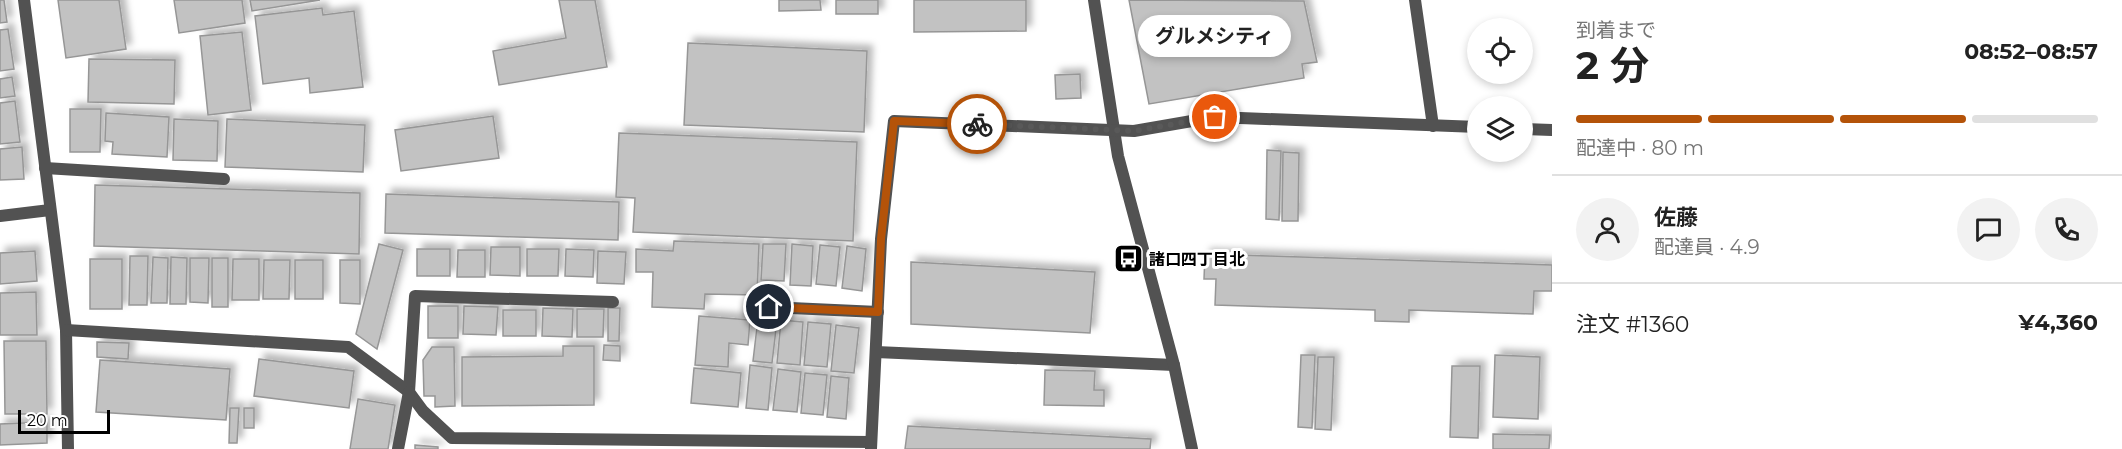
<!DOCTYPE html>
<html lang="ja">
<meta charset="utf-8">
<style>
:root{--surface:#fff;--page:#f2f2f2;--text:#222;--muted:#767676;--line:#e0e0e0;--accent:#b45309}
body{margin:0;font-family:Montserrat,"Noto Sans JP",sans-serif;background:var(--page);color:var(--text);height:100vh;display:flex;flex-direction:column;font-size:22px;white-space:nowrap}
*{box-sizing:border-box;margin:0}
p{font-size:20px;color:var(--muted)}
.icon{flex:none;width:33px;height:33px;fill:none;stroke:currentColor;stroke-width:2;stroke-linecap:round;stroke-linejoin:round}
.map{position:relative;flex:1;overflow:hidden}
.panel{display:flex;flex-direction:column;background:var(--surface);width:570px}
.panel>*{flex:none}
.fabs{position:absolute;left:1467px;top:18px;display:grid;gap:12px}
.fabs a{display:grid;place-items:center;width:66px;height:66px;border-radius:50%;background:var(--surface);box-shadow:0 3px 9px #0003;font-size:30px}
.scale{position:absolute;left:18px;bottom:15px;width:92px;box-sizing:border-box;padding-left:6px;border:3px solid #000;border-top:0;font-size:16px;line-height:21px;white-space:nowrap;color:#000;-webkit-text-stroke:4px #fff;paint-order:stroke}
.pin{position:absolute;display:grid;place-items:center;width:51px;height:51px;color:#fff;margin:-26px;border:3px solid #fff;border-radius:50%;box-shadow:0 2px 6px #0007}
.courier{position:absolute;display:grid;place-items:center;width:60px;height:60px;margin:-30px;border:4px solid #b45309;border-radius:50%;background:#fff;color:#222;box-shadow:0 2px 8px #0007}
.bubble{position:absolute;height:42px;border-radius:21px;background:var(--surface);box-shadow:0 3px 9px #0003;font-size:20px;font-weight:700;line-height:42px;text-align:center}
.overview em{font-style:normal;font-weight:700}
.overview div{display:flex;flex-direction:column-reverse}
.overview{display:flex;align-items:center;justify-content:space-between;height:102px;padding:0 24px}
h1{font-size:39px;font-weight:700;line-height:45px}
.bar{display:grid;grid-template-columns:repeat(4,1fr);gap:9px 6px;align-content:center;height:72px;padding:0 24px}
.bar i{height:8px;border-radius:4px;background:var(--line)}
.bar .current{background:var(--accent)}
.bar p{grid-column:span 4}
.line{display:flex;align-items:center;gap:15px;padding:0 24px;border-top:2px solid var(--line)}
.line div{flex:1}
.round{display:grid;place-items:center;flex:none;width:63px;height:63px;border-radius:32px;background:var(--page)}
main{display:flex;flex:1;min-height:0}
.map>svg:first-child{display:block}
</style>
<main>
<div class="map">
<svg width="1552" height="449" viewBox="0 0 1552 449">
<defs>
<filter id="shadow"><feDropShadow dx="5.5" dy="-5.5" stdDeviation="3" flood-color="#0004"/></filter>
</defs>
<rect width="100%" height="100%" fill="#fff"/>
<g fill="#c2c2c2" stroke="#969696" stroke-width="1.5" filter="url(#shadow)">
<path d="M0,0h4l3,22 -7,1z"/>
<path d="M58,0h61l7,49 -60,9z"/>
<path d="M174,0h68l3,23 -66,10z"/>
<path d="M250,0h70l-68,11z"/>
<path d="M559,0h36l12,67 -108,18 -6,-34 73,-13z"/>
<path d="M779,0h41l1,10 -42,1z"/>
<rect x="836" y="0" width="42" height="14"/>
<path d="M914,0h112v31l-112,1z"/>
<path d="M1129,0l175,1 13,61 -15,2 2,14 -155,26z"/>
<path d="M322,8l1,7 31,-4 9,76 -53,6 -1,-15 -46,6 -8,-68z"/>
<path d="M8,29l6,40 -14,2v-41z"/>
<path d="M242,32l9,78 -43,5 -8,-79z"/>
<path d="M688,43l179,8 -3,81 -180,-7z"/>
<path d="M89,59l86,1 -1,44 -86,-2z"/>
<path d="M1080,74l1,24 -25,1 -1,-24z"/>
<path d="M12,77l3,19 -15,2v-19z"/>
<path d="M15,101l5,41 -20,2v-41z"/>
<path d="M70,109h31l-1,43h-30z"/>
<path d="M106,113l63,4 -2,40 -55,-3 1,-12 -8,-1z"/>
<path d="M493,116l6,42 -98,13 -6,-41z"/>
<path d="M174,119l44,2 -1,40 -44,-1z"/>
<path d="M227,119l138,6 -2,47 -138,-5z"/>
<path d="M619,133l238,9 -4,99 -220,-9 2,-34 -19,-1z"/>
<path d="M22,147l2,32 -24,1v-31z"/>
<path d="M1267,150l14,1 -2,69 -13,-1z"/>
<path d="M1283,152l16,1 -1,68h-16z"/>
<path d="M95,185l265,8 -1,61 -265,-8z"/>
<path d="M386,194l233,8 -1,38 -233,-7z"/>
<path d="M674,241l85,3 -2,51 -52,-1 -1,15 -52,-2 1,-35h-17v-23l37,2z"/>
<path d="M379,244l24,6 -26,99 -21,-15z"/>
<path d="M763,244h23l-2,37 -23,-1z"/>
<path d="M792,244l21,2 -2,40 -21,-1z"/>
<path d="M820,245l20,2 -4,39 -20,-2z"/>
<path d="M847,246l19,3 -4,42 -20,-3z"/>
<path d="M491,247h29v29l-30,-1z"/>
<rect x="417" y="249" width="33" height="27"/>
<path d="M527,249h32l-1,27h-31z"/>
<path d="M566,249l28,1 -1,27 -28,-1z"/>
<path d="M458,250h27v27h-28z"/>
<path d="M35,251l2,30 -37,3v-31z"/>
<path d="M598,251l28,1 -2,32 -27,-1z"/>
<path d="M1205,254l347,11v26h-18l-1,23 -124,-4v12l-34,-1v-11l-160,-5 1,-26h-12z"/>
<path d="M130,256h18l-1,49h-18z"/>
<path d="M153,257l15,1 -1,45h-16z"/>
<path d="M171,257l16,1 -1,46h-16z"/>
<path d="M190,258h19l-1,45 -18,-1z"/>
<rect x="212" y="258" width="16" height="49"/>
<rect x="90" y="259" width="32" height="50"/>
<path d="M233,259h26v41h-27z"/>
<path d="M264,260h26l-1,39h-26z"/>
<rect x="295" y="260" width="28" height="39"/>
<path d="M340,260h20v44l-20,-1z"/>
<path d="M911,262l184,10 -5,61 -179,-9z"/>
<path d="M36,292l1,43h-37v-42z"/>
<rect x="428" y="306" width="30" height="32"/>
<path d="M464,306l34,1 -2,28 -33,-1z"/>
<path d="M543,308l30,1 -1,28 -30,-1z"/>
<path d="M608,308h12l-1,33h-11z"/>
<path d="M577,309h27l-1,28h-26z"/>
<rect x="503" y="310" width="33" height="26"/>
<path d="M699,316l51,4 -2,25 -19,-2 -1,24 -33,-2z"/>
<path d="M758,318l19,3 -5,42 -19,-2z"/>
<path d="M781,320l22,2 -3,43 -23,-2z"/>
<path d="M808,322l23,2 -4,43 -23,-2z"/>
<path d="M836,325l23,3 -5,45 -23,-2z"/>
<path d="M4,341h42l1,73h-42z"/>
<path d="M97,342l32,1 -1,16 -31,-2z"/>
<path d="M604,345l16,1v15l-17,-1z"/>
<path d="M563,346h31v59l-132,1v-49l101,-1z"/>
<path d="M432,347h22l1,59 -20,1v-11h-11l-1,-36z"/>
<path d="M1301,355h14l-3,73 -14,-1z"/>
<path d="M1495,355l45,2 -2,62 -45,-2z"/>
<path d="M1318,357h16l-3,73 -16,-1z"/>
<path d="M259,359l95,12 -5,37 -95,-12z"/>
<path d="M100,360l130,9 -4,51 -130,-8z"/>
<path d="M750,365l22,3 -4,42 -22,-2z"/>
<path d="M1452,366h28l-2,72 -28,-1z"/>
<path d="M694,368l47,5 -3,34 -47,-4z"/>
<path d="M778,369l23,3 -4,40 -24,-2z"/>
<path d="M1045,370l50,1 -1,19h10v16l-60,-1z"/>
<path d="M805,373l22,2 -4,40 -22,-2z"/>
<path d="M831,376l18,2 -3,41 -19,-2z"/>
<path d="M358,399l37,6 -7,44h-38z"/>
<path d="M230,408h9l-2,35h-8z"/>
<rect x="244" y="408" width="10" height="20"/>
<path d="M47,422v21l-47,2v-21z"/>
<path d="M908,426l243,13 -1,10h-245z"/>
<path d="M1493,434l57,1 -1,14h-56z"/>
<path d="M415,445l23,2v2h-23z"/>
</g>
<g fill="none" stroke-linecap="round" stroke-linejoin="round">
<g stroke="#525252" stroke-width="12">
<path d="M45,168l179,11"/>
<path d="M0,216l50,-6"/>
<path d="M769,307l109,5"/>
<path d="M876,352l298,13"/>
</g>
<g stroke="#525252" stroke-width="12">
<path d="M24,0l42,330 2,119"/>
<path d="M1094,0l24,156 56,209 18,84"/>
<path d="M1415,0l18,126"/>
<path d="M1522,129l30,1"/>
<path d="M66,330l282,17 61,45 6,-96 198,6"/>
<path d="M409,392l14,19 29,27 419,4"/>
<path d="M398,449l11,-57"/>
<path d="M871,449l10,-210 13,-118 240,10 81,-14 263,10"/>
</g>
</g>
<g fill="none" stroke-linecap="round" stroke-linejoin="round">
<path stroke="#595959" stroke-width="6" stroke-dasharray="0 10.8" d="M977,124l157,7 81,-14"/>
<path stroke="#b45309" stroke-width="8" d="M769,307l109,5 3,-73 13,-118 83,3"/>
</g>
<defs>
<symbol id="bus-square" viewBox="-11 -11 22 22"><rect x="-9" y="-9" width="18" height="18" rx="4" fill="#000" stroke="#fff"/><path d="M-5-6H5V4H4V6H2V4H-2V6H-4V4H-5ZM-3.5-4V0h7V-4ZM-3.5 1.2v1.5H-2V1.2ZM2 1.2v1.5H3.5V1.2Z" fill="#fff"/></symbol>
</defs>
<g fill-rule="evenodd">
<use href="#bus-square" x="1112" y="242" width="33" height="33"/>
</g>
<g text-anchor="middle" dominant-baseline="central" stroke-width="6" stroke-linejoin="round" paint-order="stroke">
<g font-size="16" font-weight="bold" fill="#000" stroke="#fff" text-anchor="start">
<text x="1149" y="259">諸口四丁目北</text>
</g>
</g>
</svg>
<div class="fabs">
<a><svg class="icon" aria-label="locate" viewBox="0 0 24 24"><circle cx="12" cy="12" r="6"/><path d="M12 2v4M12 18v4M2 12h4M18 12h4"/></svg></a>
<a><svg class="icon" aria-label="layers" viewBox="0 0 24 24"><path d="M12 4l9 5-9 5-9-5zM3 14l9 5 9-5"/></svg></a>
</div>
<div class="scale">20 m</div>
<div class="pin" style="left:1215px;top:117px;background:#ea580c"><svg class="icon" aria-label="bag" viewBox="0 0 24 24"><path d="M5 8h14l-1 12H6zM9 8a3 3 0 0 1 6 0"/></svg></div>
<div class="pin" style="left:769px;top:307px;background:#1f2937"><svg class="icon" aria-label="home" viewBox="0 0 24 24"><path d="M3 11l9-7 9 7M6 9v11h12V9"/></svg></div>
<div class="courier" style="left:977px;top:124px"><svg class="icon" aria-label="bike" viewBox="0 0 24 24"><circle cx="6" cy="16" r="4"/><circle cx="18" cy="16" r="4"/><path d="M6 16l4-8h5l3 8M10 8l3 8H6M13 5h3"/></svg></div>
<div class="bubble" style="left:1138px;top:15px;width:153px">グルメシティ</div>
</div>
<section class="panel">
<div class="overview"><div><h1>2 分</h1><p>到着まで</p></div><em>08:52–08:57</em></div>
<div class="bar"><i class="current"></i><i class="current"></i><i class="current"></i><i></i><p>配達中 · 80 m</p></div>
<div class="line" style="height:108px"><a class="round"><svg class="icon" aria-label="person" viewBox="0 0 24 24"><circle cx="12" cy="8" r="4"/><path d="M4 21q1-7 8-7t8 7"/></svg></a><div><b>佐藤</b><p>配達員 · 4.9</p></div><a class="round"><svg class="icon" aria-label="chat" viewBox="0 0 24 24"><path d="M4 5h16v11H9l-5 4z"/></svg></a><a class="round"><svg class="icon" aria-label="phone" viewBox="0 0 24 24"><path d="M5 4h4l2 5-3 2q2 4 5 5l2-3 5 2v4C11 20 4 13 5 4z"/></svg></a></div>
<div class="line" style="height:78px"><div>注文 #1360</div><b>¥4,360</b></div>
</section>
</main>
